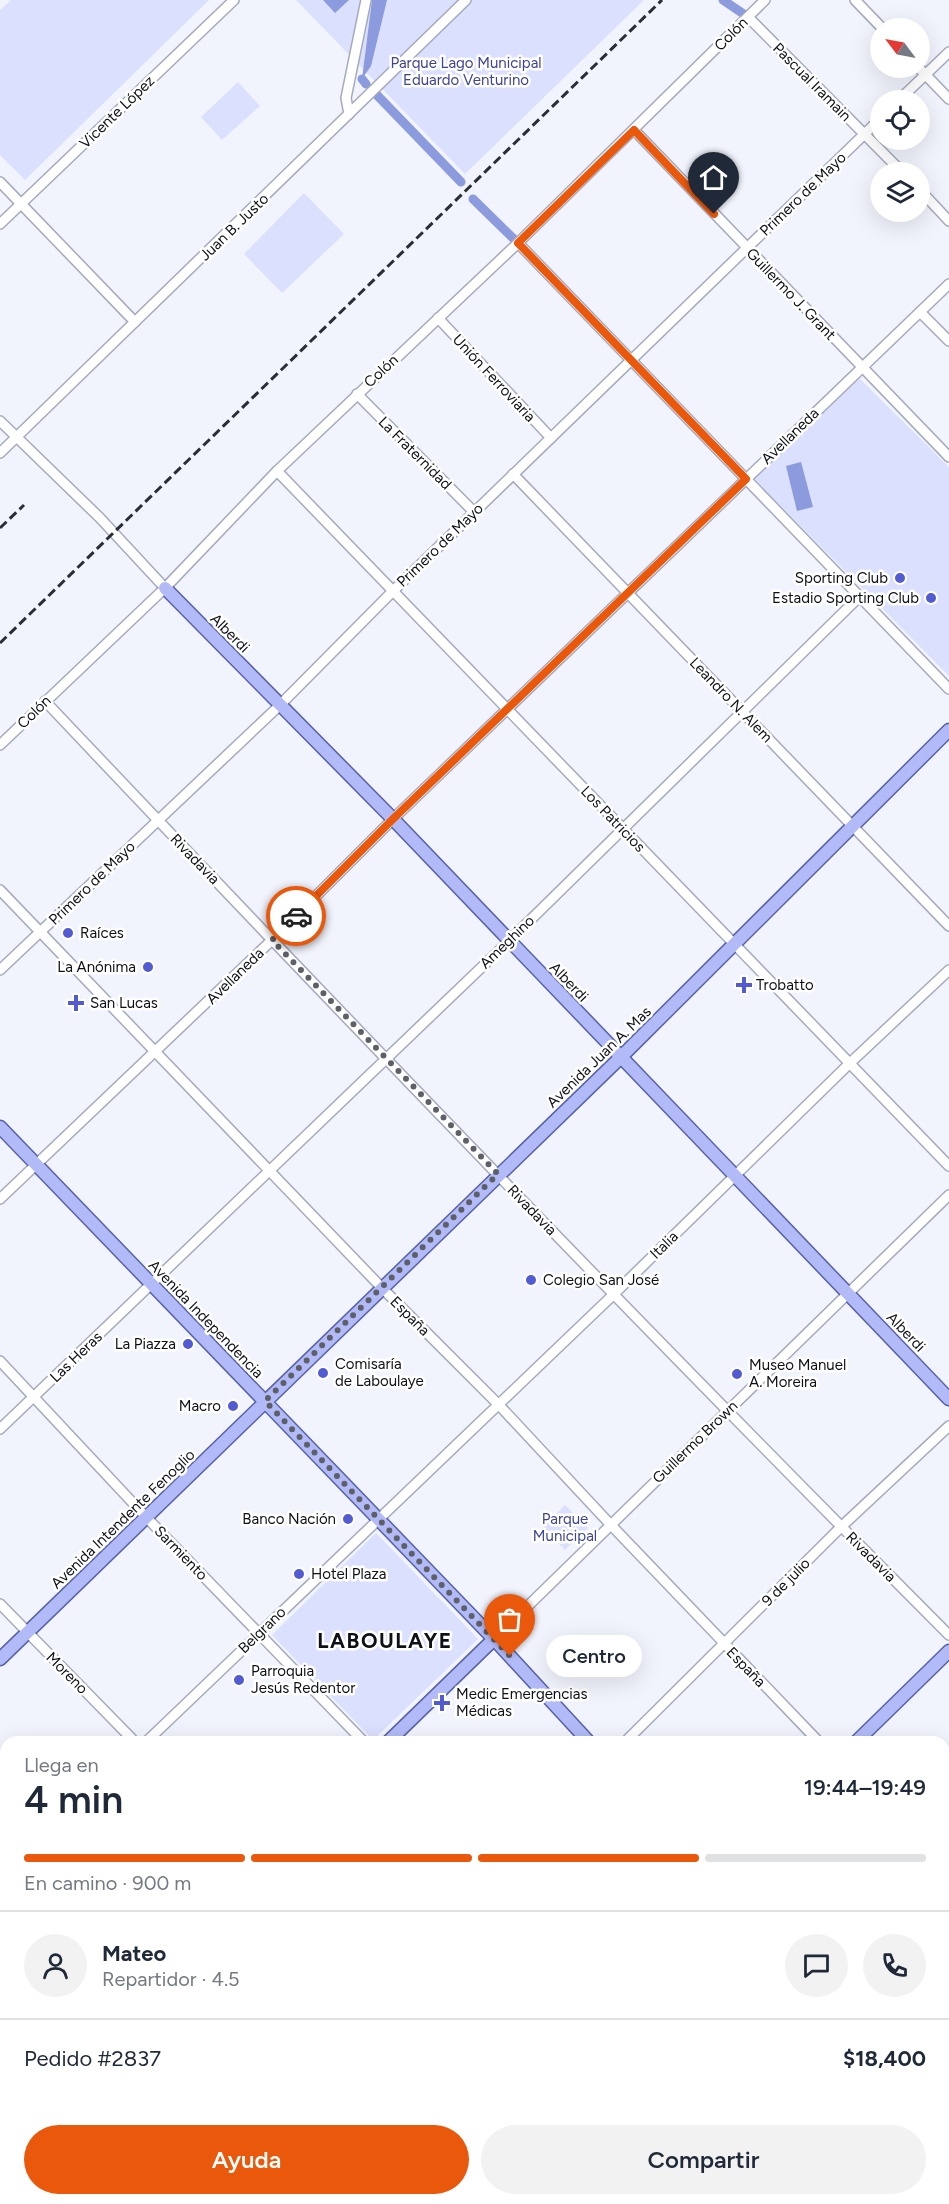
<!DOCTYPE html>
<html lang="es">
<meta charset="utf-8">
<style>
:root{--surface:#fff;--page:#f2f2f3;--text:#1f2937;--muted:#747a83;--line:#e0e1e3;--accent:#ea580c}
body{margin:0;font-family:Figtree,sans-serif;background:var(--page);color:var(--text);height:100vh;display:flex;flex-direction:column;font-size:22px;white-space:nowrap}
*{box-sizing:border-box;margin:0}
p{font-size:20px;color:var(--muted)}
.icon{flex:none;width:33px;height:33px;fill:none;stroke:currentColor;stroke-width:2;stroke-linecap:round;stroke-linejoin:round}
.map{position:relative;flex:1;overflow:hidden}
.panel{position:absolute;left:0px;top:1736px;width:950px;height:470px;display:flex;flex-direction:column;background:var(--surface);border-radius:18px 18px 0 0;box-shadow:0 6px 24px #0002}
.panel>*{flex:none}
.needle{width:39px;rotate:302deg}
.fabs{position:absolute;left:870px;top:18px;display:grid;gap:12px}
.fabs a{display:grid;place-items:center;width:60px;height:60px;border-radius:50%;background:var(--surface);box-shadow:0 6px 24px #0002;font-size:30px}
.pin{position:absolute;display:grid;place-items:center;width:51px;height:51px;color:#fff;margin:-62px -26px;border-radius:50% 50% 50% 0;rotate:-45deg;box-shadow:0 0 6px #0007}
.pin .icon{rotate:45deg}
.courier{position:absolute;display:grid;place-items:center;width:60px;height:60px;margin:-30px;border:4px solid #ea580c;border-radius:50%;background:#fff;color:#222;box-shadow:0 2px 8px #0007}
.bubble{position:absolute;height:42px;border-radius:21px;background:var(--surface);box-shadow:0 6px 24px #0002;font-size:20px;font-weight:600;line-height:42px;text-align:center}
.head em{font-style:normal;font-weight:600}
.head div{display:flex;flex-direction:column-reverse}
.head{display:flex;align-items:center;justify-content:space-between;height:102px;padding:0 24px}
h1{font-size:39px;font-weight:600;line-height:45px}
.bar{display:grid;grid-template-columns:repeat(4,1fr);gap:9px 6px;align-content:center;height:72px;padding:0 24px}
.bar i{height:8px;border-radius:4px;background:var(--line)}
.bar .active{background:var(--accent)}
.bar p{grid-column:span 4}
.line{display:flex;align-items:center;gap:15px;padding:0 24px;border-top:2px solid var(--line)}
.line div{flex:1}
.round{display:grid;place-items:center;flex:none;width:63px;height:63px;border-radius:32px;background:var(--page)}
.primary-button{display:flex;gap:12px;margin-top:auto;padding:12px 24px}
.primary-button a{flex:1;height:69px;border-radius:36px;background:var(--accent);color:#fff;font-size:24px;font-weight:600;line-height:69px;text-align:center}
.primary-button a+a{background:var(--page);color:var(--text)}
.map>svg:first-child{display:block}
</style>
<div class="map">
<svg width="949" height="2204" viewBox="0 0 949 2204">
<rect width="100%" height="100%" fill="#f2f4fd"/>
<g fill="#dae0fd">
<path d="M11,0h198l-184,180 -25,-25v-145z"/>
<path d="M296,0h348l-179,174z"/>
<path d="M238,82l22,24 -38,34 -21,-23z"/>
<path d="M304,193l40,41 -62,59 -38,-39z"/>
<path d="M859,378l90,89v209l-195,-197z"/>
<path d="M565,1505l23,23 -23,22 -22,-23z"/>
<path d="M376,1533l102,106 -105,101 -101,-105z"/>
</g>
<g fill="#8c9ade">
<path d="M323,0h26l-14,13z"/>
<path d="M372,0h15l-16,66 -9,13z"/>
<path d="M801,462l12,45 -16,4 -11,-45z"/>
</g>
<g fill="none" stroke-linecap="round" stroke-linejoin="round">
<g stroke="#8c9ade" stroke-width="9">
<path d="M723,0l25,17"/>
<path d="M362,79l4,5"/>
<path d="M374,92l87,90"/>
<path d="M473,199l45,44"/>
</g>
<defs>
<g id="minor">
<path d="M855,0l27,28"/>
<path d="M748,17l154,155"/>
<path d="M919,68l30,31"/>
<path d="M899,100l50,-48"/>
<path d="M349,114l-3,-16 20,-98"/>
<path d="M634,130l315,327"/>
<path d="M0,182l135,140"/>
<path d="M920,190l29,31"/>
<path d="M0,224l234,-224"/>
<path d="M518,243l431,446"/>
<path d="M920,312l29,29"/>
<path d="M438,318l113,120"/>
<path d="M357,394l117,118"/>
<path d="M0,421l100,97 65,70"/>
<path d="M0,453l466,-453"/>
<path d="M277,471l672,695"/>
<path d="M513,474l436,452"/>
<path d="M45,701c298,315 598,627 904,934"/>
<path d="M0,745l165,-157 112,-117 241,-228 247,-243"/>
<path d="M0,890l382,398 116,116 112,120 209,218"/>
<path d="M0,970l280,-265 113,-114 487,-472"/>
<path d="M0,1199l272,-259 121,-121 556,-535"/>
<path d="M0,1361l147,157 217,224"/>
<path d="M0,1429l509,-488 350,-344"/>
<path d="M0,1604l135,138"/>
<path d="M494,1639l455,-444"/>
<path d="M146,1742l468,-448 236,-231 99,-93"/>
<path d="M625,1742l216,-215 108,-101"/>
<path d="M0,1842l6,6"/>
<path d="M944,1871l5,5"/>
<path d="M0,1885l6,-6"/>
<path d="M944,1889l5,-5"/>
<path d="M345,2199l5,5"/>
<path d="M580,2199l5,5"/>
<path d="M801,2199l5,5"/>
<path d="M146,2204l6,-5"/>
<path d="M615,2204l5,-5"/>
<path d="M853,2204l5,-5"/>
</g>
<g id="major">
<path d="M165,588l228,231 556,580"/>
<path d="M0,1127l494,512 95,103"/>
<path d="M0,1659l621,-602 328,-327"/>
<path d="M388,1742l106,-103"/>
<path d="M856,1742l93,-91"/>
<path d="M0,2073l6,6"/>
<path d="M944,2107l5,6"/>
<path d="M0,2113l6,-6"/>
<path d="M119,2199l5,5"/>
<path d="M381,2204l5,-5"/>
</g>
</defs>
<use href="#minor" stroke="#a5aabe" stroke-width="12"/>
<use href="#major" stroke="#5762a6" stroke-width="15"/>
<use href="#minor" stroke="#fff" stroke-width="9"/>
<use href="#major" stroke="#b2bbf8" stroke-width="12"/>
<g stroke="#2b2d34" stroke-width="3" stroke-dasharray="9 4.5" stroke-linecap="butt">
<path d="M0,528l24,-23"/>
<path d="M0,643l662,-643"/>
</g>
</g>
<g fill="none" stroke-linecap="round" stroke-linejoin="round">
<path stroke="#5e6068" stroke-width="6" stroke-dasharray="0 10.8" d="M296,916l-24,24 226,234 -233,227 245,255"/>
<path stroke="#ea580c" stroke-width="8" d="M296,916l97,-97 353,-340 -228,-236 116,-113 80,84"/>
</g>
<g fill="#525bd2" stroke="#fff" stroke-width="2">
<circle cx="900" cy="578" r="6"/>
<circle cx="931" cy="598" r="6"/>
<circle cx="68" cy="933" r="6"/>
<circle cx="148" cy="967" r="6"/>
<path d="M741 976h6v6h6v6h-6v6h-6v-6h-6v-6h6z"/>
<path d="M73 994h6v6h6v6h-6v6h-6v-6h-6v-6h6z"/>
<circle cx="531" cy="1280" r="6"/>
<circle cx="188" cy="1344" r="6"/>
<circle cx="323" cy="1373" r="6"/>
<circle cx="737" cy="1374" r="6"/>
<circle cx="233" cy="1406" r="6"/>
<circle cx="348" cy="1519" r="6"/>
<circle cx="299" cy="1574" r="6"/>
<circle cx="239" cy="1680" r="6"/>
<path d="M439 1694h6v6h6v6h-6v6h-6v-6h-6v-6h6z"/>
</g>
<g text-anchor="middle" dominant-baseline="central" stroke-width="5" stroke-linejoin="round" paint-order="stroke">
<g font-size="15" fill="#0e1017" stroke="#fff">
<text transform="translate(731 34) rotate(-45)">Colón</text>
<text transform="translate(812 82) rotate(45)">Pascual Iramain</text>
<text transform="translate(117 112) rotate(-44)">Vicente López</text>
<text transform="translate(803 194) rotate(-44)">Primero de Mayo</text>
<text transform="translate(234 227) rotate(-44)">Juan B. Justo</text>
<text transform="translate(791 294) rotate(46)">Guillermo J. Grant</text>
<text transform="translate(381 371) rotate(-43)">Colón</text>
<text transform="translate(494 378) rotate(47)">Unión Ferroviaria</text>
<text transform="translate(790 436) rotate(-44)">Avellaneda</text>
<text transform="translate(415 453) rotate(45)">La Fraternidad</text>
<text transform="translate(440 545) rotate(-44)">Primero de Mayo</text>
<text transform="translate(230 633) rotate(45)">Alberdi</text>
<text transform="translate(731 700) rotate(46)">Leandro N. Alem</text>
<text transform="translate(34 712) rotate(-44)">Colón</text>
<text transform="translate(613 819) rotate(46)">Los Patricios</text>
<text transform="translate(195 859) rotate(46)">Rivadavia</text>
<text transform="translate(92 883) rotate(-44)">Primero de Mayo</text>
<text transform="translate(507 942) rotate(-44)">Ameghino</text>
<text transform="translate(235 976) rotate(-44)">Avellaneda</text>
<text transform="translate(569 982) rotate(46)">Alberdi</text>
<text transform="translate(599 1057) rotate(-44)">Avenida Juan A. Mas</text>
<text transform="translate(532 1210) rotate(46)">Rivadavia</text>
<text transform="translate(664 1245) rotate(-44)">Italia</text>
<text transform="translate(410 1316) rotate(45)">España</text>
<text transform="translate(206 1319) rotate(46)">Avenida Independencia</text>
<text transform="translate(906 1332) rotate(46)">Alberdi</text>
<text transform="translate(76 1357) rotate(-44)">Las Heras</text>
<text transform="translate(695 1442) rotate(-44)">Guillermo Brown</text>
<text transform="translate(123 1519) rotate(-44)">Avenida Intendente Fenoglio</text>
<text transform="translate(181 1553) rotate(46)">Sarmiento</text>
<text transform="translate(871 1557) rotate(45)">Rivadavia</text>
<text transform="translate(786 1582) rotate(-45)">9 de julio</text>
<text transform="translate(262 1630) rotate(-44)">Belgrano</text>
<text transform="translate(746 1667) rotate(46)">España</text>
<text transform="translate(67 1673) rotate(45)">Moreno</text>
</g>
<g font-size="15" fill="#3c4495" stroke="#fff">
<text x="466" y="63">Parque Lago Municipal<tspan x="466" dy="17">Eduardo Venturino</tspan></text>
<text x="565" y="1519">Parque<tspan x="565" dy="17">Municipal</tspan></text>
</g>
<g font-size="15" fill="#0e1017" stroke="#fff" text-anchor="start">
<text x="888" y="578" text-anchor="end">Sporting Club</text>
<text x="919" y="598" text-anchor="end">Estadio Sporting Club</text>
<text x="80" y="933">Raíces</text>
<text x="136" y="967" text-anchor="end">La Anónima</text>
<text x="756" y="985">Trobatto</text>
<text x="90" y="1003">San Lucas</text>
<text x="543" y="1280">Colegio San José</text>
<text x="176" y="1344" text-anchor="end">La Piazza</text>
<text x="335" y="1364">Comisaría<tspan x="335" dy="17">de Laboulaye</tspan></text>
<text x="749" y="1365">Museo Manuel<tspan x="749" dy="17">A. Moreira</tspan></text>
<text x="221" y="1406" text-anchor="end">Macro</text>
<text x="336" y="1519" text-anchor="end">Banco Nación</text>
<text x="311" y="1574">Hotel Plaza</text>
<text x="251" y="1671">Parroquia<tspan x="251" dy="17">Jesús Redentor</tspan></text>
<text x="456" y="1694">Medic Emergencias<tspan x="456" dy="17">Médicas</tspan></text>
</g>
<g font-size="21" font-weight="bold" letter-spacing="1.5" fill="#0e1017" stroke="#fff">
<text x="385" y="1640">LABOULAYE</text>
</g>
</g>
</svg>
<div class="fabs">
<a><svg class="needle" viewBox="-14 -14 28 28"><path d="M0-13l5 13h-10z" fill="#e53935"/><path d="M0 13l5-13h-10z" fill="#747a83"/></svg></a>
<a><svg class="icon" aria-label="locate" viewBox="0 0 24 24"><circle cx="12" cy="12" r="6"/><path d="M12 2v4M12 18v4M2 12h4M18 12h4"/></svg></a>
<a><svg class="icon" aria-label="layers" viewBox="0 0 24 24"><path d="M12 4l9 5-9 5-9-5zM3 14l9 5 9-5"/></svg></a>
</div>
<div class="pin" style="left:510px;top:1656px;background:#ea580c"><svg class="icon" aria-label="bag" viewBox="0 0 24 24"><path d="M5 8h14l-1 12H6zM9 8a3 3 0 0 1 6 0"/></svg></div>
<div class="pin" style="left:714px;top:214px;background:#1f2937"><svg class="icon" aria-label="home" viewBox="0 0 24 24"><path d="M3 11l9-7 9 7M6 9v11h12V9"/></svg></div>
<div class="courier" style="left:296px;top:916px"><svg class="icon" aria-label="car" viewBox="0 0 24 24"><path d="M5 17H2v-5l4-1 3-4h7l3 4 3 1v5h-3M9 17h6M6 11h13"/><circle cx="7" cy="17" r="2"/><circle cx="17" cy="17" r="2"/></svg></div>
<div class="bubble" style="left:546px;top:1635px;width:96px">Centro</div>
<section class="panel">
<div class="head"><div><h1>4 min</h1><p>Llega en</p></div><em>19:44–19:49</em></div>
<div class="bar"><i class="active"></i><i class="active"></i><i class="active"></i><i></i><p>En camino · 900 m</p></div>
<div class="line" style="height:108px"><a class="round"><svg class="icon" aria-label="person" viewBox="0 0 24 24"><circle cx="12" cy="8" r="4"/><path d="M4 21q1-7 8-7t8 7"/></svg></a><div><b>Mateo</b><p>Repartidor · 4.5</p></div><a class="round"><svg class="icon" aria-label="chat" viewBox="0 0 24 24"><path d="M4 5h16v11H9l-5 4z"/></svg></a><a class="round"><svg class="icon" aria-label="phone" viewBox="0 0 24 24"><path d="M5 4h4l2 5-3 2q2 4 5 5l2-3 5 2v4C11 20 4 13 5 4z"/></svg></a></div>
<div class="line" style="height:78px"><div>Pedido #2837</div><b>$18,400</b></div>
<div class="primary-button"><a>Ayuda</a><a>Compartir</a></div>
</section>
</div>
